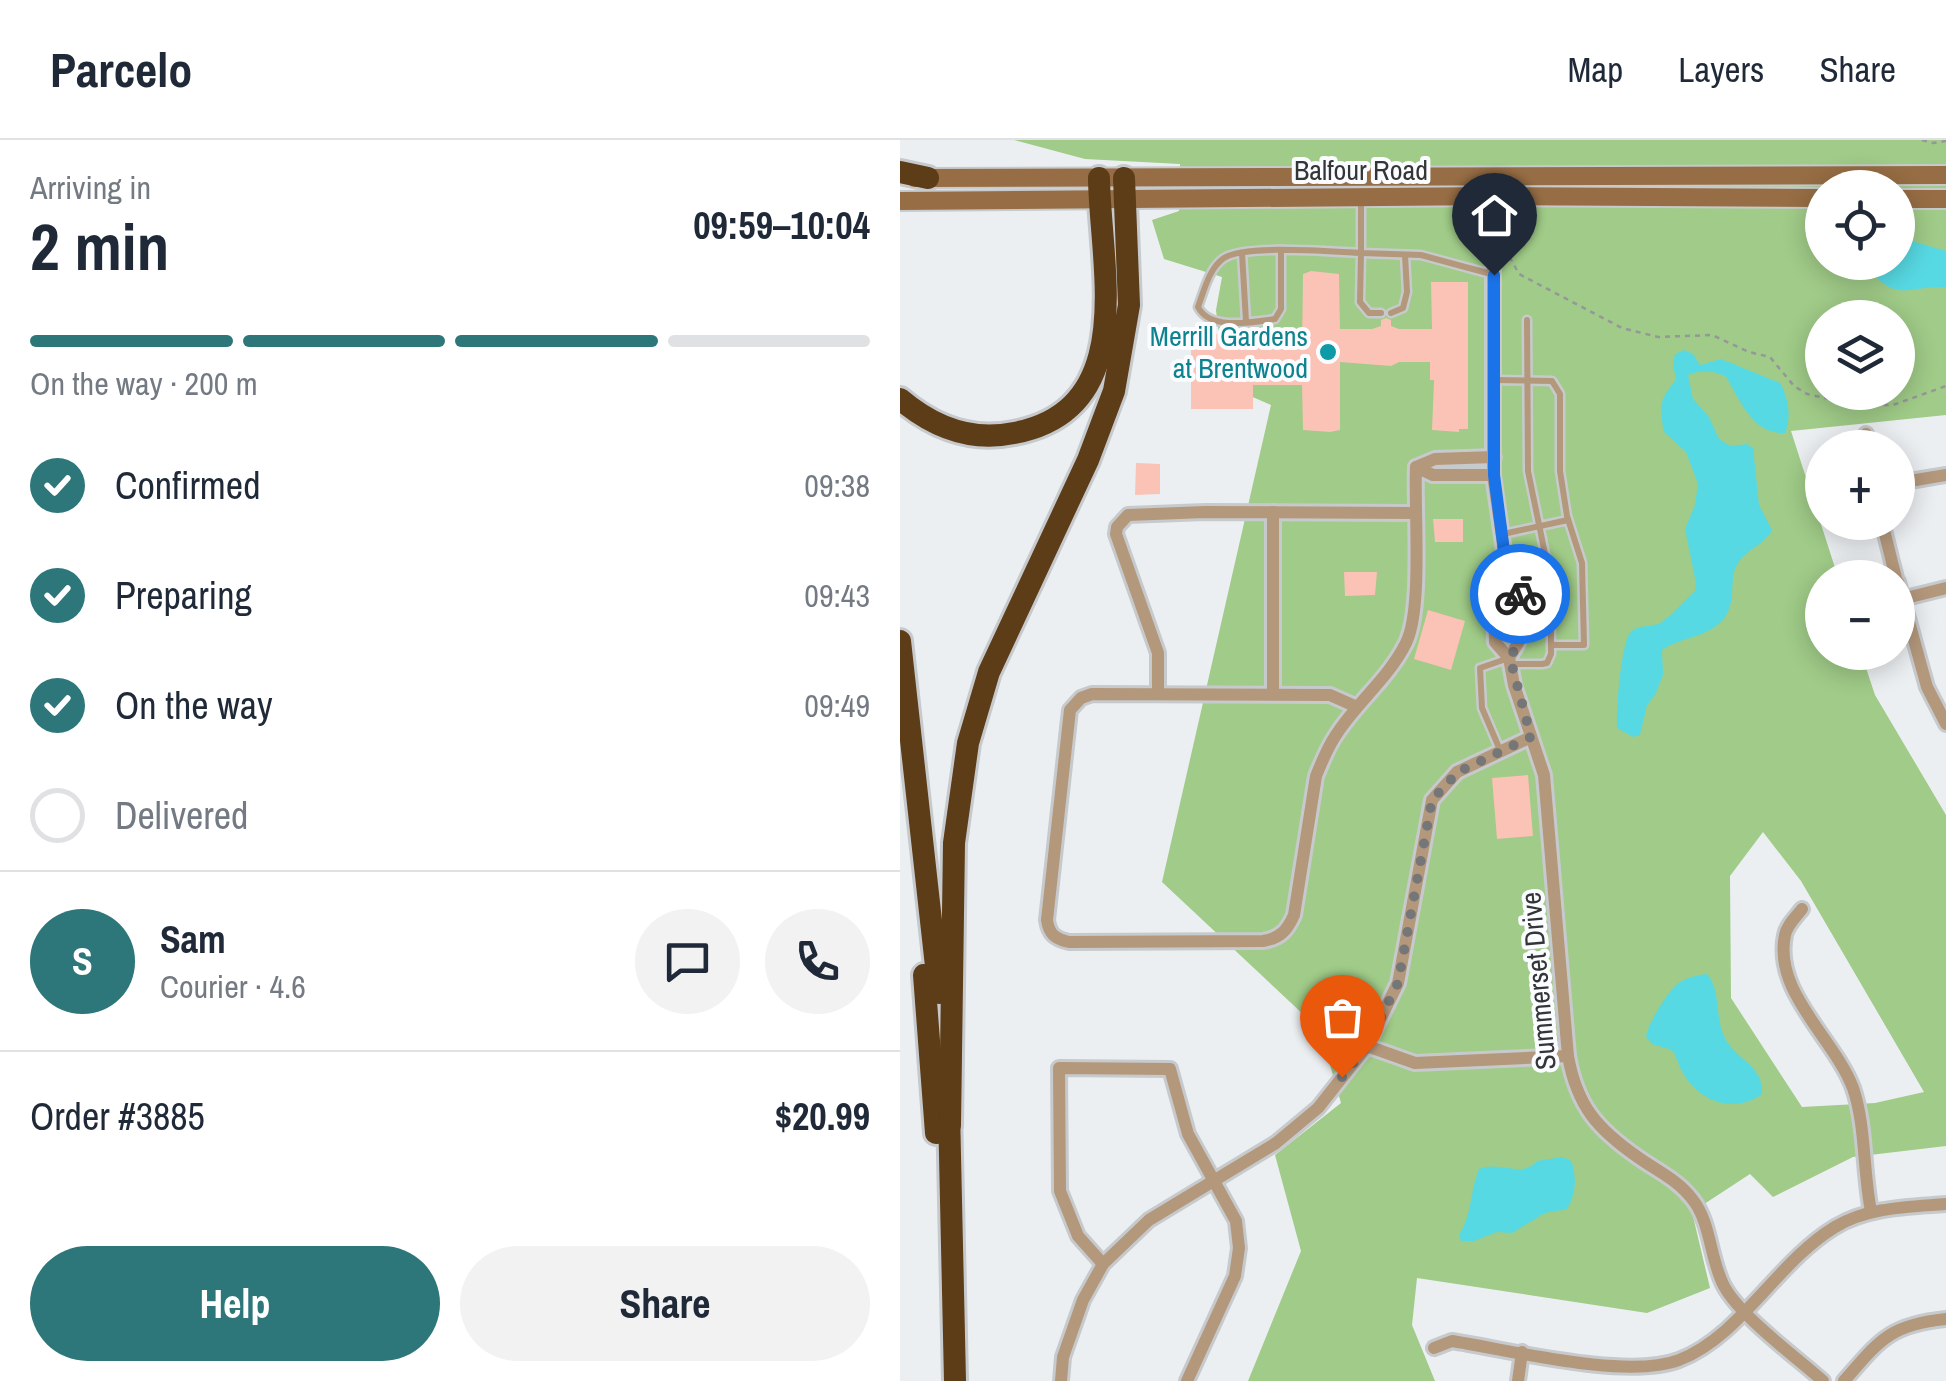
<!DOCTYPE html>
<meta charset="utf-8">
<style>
:root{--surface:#fff;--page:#f2f2f3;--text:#1f2937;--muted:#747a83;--line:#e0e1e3;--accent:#2d777b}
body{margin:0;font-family:"Archivo Narrow",sans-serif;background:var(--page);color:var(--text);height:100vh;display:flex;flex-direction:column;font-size:38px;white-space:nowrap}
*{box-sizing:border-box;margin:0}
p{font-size:32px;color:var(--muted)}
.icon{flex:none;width:55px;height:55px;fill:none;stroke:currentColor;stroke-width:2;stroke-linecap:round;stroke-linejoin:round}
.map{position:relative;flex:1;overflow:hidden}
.panel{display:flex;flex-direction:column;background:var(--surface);width:900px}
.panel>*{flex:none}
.fabs{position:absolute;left:905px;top:30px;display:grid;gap:20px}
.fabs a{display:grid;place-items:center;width:110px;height:110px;border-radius:50%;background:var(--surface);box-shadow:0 5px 25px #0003;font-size:50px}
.pin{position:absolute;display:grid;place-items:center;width:85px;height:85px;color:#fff;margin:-102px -42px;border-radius:50% 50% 50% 0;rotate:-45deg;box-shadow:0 0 10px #0007}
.pin .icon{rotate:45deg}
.courier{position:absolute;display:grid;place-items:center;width:100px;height:100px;margin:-50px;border:8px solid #1a73e8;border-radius:50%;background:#fff;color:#222;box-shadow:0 2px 12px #0007}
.summary em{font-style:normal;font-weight:800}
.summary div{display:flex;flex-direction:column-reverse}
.summary{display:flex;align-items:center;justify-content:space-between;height:170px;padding:0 30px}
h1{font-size:65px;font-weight:800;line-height:75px}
.bar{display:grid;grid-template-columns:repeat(4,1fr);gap:15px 10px;align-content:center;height:120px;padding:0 30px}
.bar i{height:12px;border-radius:8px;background:var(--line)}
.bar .active{background:var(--accent)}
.bar p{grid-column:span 4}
.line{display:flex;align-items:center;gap:25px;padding:0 30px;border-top:2px solid var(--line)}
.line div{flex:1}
.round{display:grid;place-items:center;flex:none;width:105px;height:105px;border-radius:52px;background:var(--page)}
ol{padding:0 30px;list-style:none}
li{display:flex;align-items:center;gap:30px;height:110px}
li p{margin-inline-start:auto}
li .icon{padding:10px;border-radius:50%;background:var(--accent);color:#fff;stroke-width:4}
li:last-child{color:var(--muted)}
li i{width:55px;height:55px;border:5px solid var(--line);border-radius:50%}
.primary-button{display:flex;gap:20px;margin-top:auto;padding:20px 30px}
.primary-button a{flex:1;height:115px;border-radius:60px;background:var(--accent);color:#fff;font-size:40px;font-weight:800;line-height:115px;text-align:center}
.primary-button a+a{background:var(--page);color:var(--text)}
header{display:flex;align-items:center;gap:60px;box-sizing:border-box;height:140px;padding:0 50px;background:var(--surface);border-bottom:2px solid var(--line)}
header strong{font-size:48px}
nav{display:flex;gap:55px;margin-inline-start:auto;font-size:35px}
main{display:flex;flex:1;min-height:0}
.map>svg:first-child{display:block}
</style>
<header>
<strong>Parcelo</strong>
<nav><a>Map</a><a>Layers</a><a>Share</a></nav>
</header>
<main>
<section class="panel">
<div class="summary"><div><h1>2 min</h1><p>Arriving in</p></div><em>09:59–10:04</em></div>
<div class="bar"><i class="active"></i><i class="active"></i><i class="active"></i><i></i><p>On the way · 200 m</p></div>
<ol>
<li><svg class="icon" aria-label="check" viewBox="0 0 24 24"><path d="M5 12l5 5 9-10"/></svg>Confirmed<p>09:38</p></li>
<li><svg class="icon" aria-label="check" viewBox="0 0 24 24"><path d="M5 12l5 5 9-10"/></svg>Preparing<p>09:43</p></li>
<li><svg class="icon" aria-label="check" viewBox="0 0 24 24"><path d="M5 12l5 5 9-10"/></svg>On the way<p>09:49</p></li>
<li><i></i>Delivered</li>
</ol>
<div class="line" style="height:180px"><b class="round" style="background:var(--accent);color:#fff">S</b><div><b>Sam</b><p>Courier · 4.6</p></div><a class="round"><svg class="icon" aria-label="chat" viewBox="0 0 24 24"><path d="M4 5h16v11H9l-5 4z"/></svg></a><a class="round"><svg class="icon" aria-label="phone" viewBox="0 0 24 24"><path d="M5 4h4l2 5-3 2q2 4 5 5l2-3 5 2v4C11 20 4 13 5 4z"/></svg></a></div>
<div class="line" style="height:130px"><div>Order #3885</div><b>$20.99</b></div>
<div class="primary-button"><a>Help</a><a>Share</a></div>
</section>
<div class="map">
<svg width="1046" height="1241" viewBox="0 0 1046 1241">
<rect width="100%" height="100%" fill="#eceff2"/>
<path fill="#a0cb88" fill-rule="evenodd" d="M114,0h932v275l-155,16 47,146 -16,1v74l39,1 14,42 71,120v331l-93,11 -80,40 -23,-23 -58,38 18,76 -63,25 -230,-35 -5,47 23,56h-187l53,-130 -26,-96 66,-52 -21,-73 -158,-148 109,-477 -46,-20 -9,-75 6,-33 -58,-18 -12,-39 27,-9 1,-47 -95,-5zM922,48h76v74h-76zM922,178h76v74h-76zM863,692l38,49 123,211 -49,11 -73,4 -71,-109 -1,-122z"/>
<g fill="#57d9e3">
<path d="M998,97l48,14v36c-43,-1 -49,18 -82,-24l34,-1z"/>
<path d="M784,210l9,4 7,11 21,-6 59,24c8,13 12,35 5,50 -32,2 -45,-33 -59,-56 -11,-7 -27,-7 -38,-2l5,24 16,18 10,22 11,7 17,-2 6,4 6,57 13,25c-8,15 -25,19 -34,33 -8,12 -4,26 -7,39 -7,36 -46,32 -69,48l1,25 -8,20 -8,10 -7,30 -7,2 -16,-9c-1,-18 4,-83 13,-95 7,-9 20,-5 30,-10 7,-3 27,-25 35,-32l1,-8 -11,-54 10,-24 3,-21 -12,-32 -22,-20c-5,-26 -5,-32 12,-52l-3,-16 2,-10z"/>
<path d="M807,834c14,16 8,43 17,62 10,24 40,28 38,58 -28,21 -65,7 -80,-23 -4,-7 -5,-14 -10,-21l-20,-6 -6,-7c1,-12 21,-43 29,-51 8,-8 22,-11 32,-12z"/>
<path d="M663,1017l8,4c6,14 5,34 -4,48l-22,4 -33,20 -15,-1 -23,9h-13l-2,-6c13,-20 11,-44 20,-66 22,-9 42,10 58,-8z"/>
</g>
<g fill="#fbc2b6">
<path d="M411,131l28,3 1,55h32l9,-3v-6l5,-2 5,2v6l8,3h33l-1,-47h37v147h-9v3l-27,-2 2,-50h-4v-18h-31l-8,4 -51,-4v68l-10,2 -27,-2 -1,-45h-49v24h-62v-75h62v14h49l1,-74z"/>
<path d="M236,323l24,1v30l-25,1z"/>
<path d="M533,379h30v23h-28z"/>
<path d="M444,432h33l-2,23 -30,1z"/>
<path d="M528,470l37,11 -14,49 -37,-11z"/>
<path d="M628,635l5,61 -36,3 -5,-61z"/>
</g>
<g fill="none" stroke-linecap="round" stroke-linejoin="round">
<defs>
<g id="lane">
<path d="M461,59v54l60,2 70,19"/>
<path d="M381,111v58l-6,10c-22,3 -65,12 -77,-12 6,-16 11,-39 26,-49 22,-14 109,-6 137,-5l-1,49 9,11h12"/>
<path d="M342,113l4,68"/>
<path d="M491,173l12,-5 4,-16 -2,-37"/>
<path d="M595,240l57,1 8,13v77l7,45 15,47 2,82h-33"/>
<path d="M603,394l65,-14"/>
<path d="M610,524h32l5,-1 4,-9v-71l-23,-112 -1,-151"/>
<path d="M600,610l-18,-42 -2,-40 29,-10"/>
</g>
<g id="street">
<path d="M593,52v283l11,76 16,40 -2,52 -9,15"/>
<path d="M965,308l1,-14"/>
<path d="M593,335h-60l-17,-8 19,-8 59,-2"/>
<path d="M998,343l48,-8"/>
<path d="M982,382l14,56"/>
<path d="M604,411l-10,31 1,60 14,16 5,27 30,90 24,281c9,50 29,73 71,102 20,14 39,22 54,42 18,23 17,60 31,86 16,30 72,71 99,95"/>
<path d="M998,442l29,105 19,37"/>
<path d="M1002,459l44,-11"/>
<path d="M373,552v-180"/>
<path d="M258,553v-40l-42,-119 1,-7 11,-12 77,-3 209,1"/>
<path d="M457,567l-27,-12 -238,-1 -11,4 -11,12 -23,210c2,14 8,19 22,22l194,-1c17,-3 24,-10 31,-26l22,-139c6,-14 11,-28 20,-41 21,-33 52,-56 70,-92 17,-34 8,-133 10,-176"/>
<path d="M902,769c-6,8 -15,16 -17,26 -12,57 49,103 68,153 13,38 10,84 18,123"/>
<path d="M467,906l48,17 153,-7"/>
<path d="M203,1124l-25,-28 -18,-45 -1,-123 111,1 18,65 48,87 3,27 -4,28 -48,105"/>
<path d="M534,1208l18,-7c57,9 175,39 227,19 62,-24 98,-98 156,-133 33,-20 74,-20 111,-23"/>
<path d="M161,1241l2,-24 20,-57 20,-36 46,-44 127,-77 42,-35 49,-62 31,-63 34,-183 25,-28 74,-35"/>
<path d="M618,1241l4,-29"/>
<path d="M944,1241c36,-41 45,-56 102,-62"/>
</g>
<g id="secondary">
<path d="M15,38l1031,-3"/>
<path d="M998,59h48"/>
<path d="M0,61l593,-5 329,2"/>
</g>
<g id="highway">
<path d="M0,32l28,6"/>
<path d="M0,259c33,28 71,43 114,34 126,-24 86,-167 85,-255"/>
<path d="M0,501l39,352"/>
<path d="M24,835l12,158"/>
<path d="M49,970l6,271"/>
<path d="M50,985l4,-282 14,-100 21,-71 99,-212 26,-69 15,-86 -5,-127"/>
</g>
</defs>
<use href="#lane" stroke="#c7cacc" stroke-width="11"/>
<use href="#street" stroke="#c7cacc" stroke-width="18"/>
<use href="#secondary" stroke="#c7cacc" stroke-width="22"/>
<use href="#highway" stroke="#c7cacc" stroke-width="28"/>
<g stroke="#959799" stroke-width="2.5" stroke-dasharray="5 5" stroke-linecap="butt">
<path d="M1022,0l11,3 13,-2"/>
<path d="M606,74l7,1 1,10 -6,29 11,20 103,54 36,9 54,-2 37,17 21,5 24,29 13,8 50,11h36l53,-19"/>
</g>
<use href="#lane" stroke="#b4987c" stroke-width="6"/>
<use href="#street" stroke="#b4987c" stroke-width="12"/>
<use href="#secondary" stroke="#966d44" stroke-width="18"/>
<use href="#highway" stroke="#5d3c18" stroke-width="22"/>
</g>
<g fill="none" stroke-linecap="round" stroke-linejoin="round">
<path stroke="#747678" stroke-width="10" stroke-dasharray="0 18" d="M442,937l25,-31 31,-63 34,-183 26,-28 73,-35 -21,-79 8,-15 2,-49"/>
<path stroke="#1a73e8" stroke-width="12" d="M594,135v200l10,76 16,43"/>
</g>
<circle fill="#0f9aa8" stroke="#fafcff" stroke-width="4" cx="428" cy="212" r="10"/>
<g text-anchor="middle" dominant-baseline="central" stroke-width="8" stroke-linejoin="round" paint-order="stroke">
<g font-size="28" fill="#343536" stroke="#fafcff">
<text x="461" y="30">Balfour Road</text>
<text transform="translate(638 841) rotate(-95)">Summerset Drive</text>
</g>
<g font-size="28" fill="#0d838f" stroke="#fafcff" text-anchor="end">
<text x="408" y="196">Merrill Gardens<tspan x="408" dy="32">at Brentwood</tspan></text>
</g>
</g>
</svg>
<div class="fabs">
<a><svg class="icon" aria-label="locate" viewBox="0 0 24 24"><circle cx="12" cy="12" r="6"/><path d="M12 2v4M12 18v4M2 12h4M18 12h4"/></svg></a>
<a><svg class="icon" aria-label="layers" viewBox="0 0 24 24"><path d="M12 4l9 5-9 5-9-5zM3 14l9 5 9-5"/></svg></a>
<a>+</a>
<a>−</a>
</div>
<div class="pin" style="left:442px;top:937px;background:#ea580c"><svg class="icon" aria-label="bag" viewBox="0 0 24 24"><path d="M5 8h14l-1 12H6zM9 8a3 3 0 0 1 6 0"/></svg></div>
<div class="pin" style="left:594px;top:135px;background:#1f2937"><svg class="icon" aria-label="home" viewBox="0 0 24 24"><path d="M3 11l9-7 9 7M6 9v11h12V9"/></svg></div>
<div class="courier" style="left:620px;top:454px"><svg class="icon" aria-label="bike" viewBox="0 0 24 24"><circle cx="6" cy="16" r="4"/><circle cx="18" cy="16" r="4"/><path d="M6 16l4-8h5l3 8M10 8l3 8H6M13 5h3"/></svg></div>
</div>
</main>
